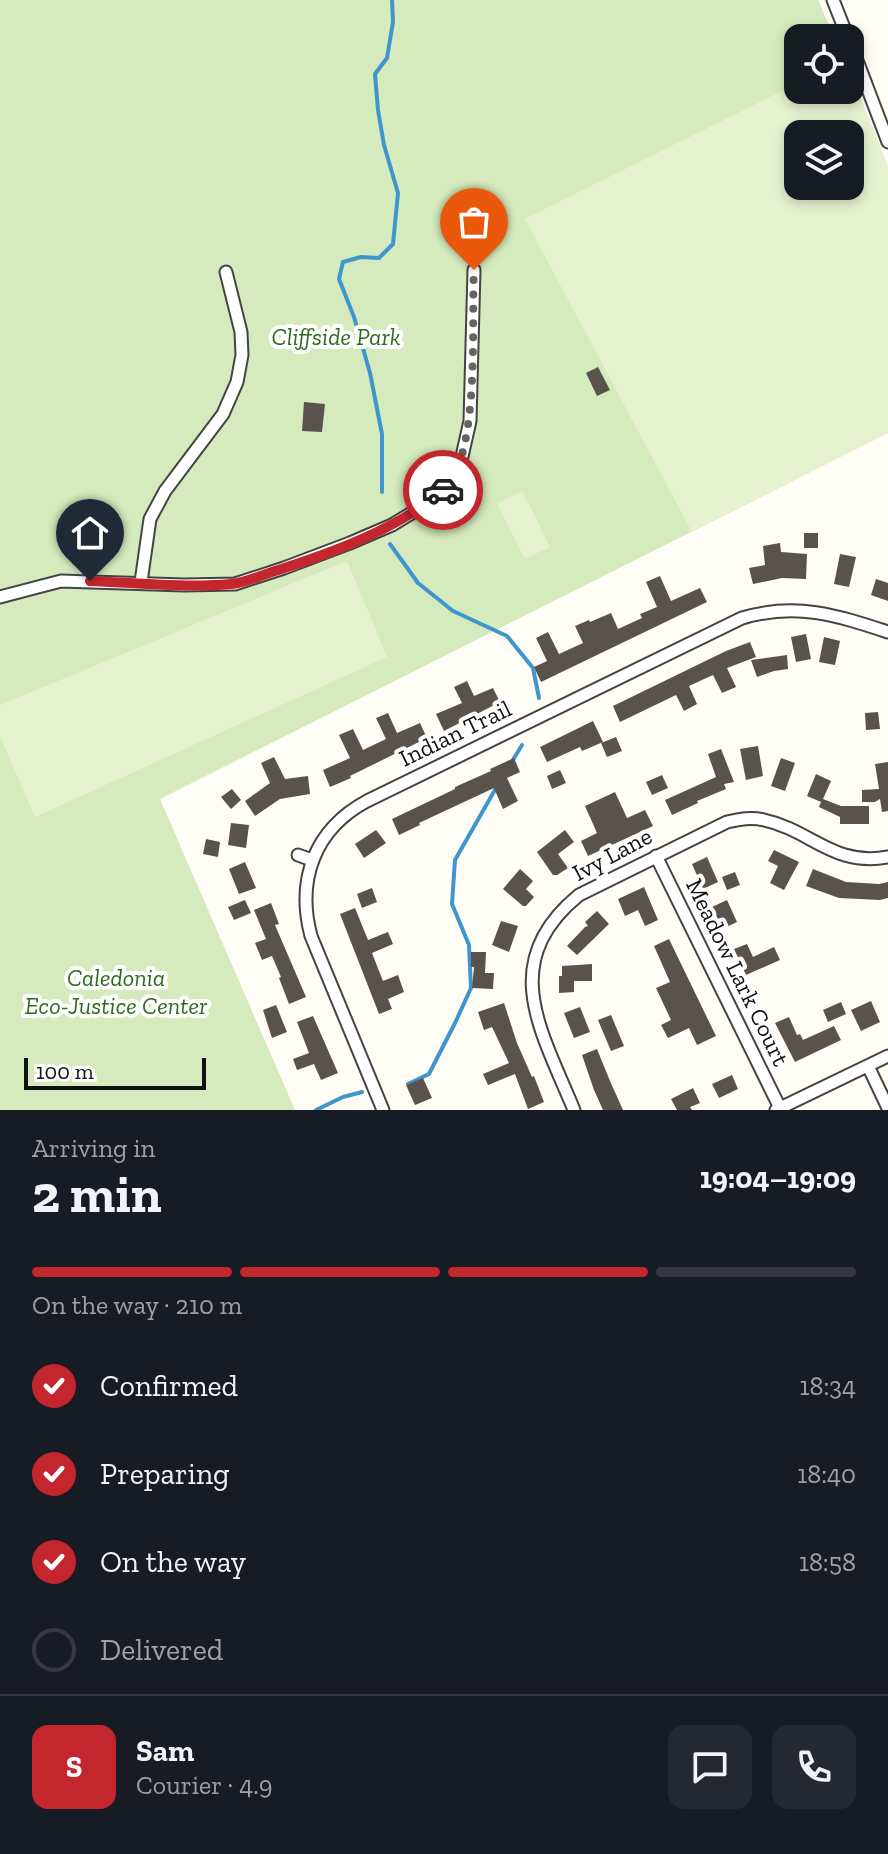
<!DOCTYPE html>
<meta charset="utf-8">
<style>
:root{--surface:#171b24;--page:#242831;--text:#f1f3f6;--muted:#9ea1a6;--line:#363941;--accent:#c4262e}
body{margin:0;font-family:"Zilla Slab",serif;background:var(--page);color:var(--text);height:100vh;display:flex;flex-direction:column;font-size:30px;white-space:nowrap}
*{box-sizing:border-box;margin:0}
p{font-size:26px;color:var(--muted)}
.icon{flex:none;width:44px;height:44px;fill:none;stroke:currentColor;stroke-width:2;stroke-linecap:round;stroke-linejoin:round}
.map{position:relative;height:1110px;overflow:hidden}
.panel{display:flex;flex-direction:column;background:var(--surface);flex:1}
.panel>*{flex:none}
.fabs{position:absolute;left:784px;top:24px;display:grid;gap:16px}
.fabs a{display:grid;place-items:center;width:80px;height:80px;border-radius:16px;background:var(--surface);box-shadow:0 4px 12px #0003;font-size:40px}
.scale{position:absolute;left:24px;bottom:20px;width:182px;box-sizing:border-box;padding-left:8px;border:4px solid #111;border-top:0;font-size:22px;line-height:28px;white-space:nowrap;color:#111;-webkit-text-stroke:6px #fff;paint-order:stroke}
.pin{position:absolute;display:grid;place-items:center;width:68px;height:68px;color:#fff;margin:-82px -34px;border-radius:50% 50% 50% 0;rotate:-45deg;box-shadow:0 0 8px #0007}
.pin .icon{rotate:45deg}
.courier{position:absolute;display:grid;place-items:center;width:80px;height:80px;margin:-40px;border:6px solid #c4262e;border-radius:50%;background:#fff;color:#222;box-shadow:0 2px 10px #0007}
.headline em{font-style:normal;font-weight:800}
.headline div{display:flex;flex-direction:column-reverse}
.headline{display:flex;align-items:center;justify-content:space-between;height:136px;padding:0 32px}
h1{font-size:52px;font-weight:800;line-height:60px}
.bar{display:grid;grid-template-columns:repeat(4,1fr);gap:12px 8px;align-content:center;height:96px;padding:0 32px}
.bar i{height:10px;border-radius:6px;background:var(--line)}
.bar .selected{background:var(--accent)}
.bar p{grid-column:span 4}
.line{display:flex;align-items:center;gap:20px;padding:0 32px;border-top:2px solid var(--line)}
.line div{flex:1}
.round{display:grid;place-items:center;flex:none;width:84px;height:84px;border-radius:16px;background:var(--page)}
ol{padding:0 32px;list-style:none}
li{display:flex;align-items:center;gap:24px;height:88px}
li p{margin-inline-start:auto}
li .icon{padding:8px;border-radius:50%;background:var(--accent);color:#fff;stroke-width:4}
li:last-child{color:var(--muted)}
li i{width:44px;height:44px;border:4px solid var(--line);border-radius:50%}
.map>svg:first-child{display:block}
</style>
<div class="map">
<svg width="888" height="1110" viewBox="0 0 888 1110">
<rect width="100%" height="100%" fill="#fffdf5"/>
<path fill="#d5ebbd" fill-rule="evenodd" d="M0,0h818l17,38h-37v52h52v-18l38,94v267l-728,366 135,311h-295zM798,134h52v52h-52z"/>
<g fill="#e6f2cf" fill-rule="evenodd">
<path d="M850,72l38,94v267l-196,99 -167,-313 273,-136v7h52zM850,134v52h-52v-52z"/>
<path d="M522,491l21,41 -2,2 2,-1 7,14 -25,12 -28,-56z"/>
<path d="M347,561l40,96 -352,160 -35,-81v-31z"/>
</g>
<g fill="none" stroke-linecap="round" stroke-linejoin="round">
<g stroke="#3f96cf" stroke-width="4">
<path d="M382,492v-58l-12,-61 -16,-56 -15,-38 4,-17 18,-5 18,1 14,-14 5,-51 -14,-48 -6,-35 -3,-36 12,-16 6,-36 -1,-22"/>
<path d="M390,544l28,39 35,28 54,25 26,32 6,30"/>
<path d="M511,763l11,-18"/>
<path d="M408,1084l21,-10 27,-53 15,-33 -2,-43 -17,-41 3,-44 41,-72"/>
<path d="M316,1110l27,-13 19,-5"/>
</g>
</g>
<g fill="#5a524d">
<path d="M598,367l12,23 -13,6 -11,-23z"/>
<path d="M304,402l21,2 -3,28 -20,-1z"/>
<rect x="804" y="533" width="14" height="15"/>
<path d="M780,543l1,9 26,2 -1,25 -24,-1 -29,6 -4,-16 16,-3 -2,-19z"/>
<path d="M840,554l16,3 -7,30 -15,-3z"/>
<path d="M660,576l11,25 29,-13 7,14 -166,80 -7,-15 13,-6 -11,-23 12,-6 11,22 24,-11 -8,-17 14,-6 1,2 21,-9 7,16 24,-11 -2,-4 17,-7 -11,-25z"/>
<path d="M876,579l12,4v18l-17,-6z"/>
<path d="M806,634l5,25 -15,3 -5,-25z"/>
<path d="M824,637l16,4 -5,24 -16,-3z"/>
<path d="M750,642l6,15 -29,11 9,19 -14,6 -9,-18 -24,11 8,18 -13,7 -8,-16 -56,27 -7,-16 113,-55z"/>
<path d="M787,655l1,14 -14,2 -17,6 -6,-17z"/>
<path d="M467,681l7,15 19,-8 7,14 -56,29 -8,-17 26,-11 -8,-16z"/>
<path d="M878,712l2,17 -14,1 -1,-17z"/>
<path d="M388,713l9,20 23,-10 7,15 -77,38 1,2 -21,9 -7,-17 27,-12 -11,-23 14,-6 10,21 23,-11 -10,-21z"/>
<path d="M593,721l10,21 -21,9 -2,-4 -33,15 -7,-15z"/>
<path d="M616,737l6,14 -15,6 -6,-14z"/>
<path d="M758,746l5,30 -17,4 -6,-31z"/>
<path d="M721,749l13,33 -10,2 2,5 -29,12 1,2 -26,12 -7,-15 51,-23 -8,-23z"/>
<path d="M274,757l11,22 23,-3 2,18 -30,5 -25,17 -10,-15 25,-18 -9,-20z"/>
<path d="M514,758l6,14 -13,6 11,23 -15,8 -9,-21 -75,35 1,2 -21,10 -7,-16 63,-30v-2l36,-16 -1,-2z"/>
<path d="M781,758l14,5 -10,28 -14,-5z"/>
<path d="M888,762v49l-6,1 -2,-13 -5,3h-13v-12l17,-1 -4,-25z"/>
<path d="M560,770l6,13 -14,6 -5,-13z"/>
<path d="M816,774l15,7 -8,18 18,7h28v18h-29v-7l-21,-10 2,-5 -14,-6z"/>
<path d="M662,775l6,13 -16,7 -6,-13z"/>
<path d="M232,789l9,11 -10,9 -10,-12z"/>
<path d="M615,792l12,26 18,-8 8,16 -65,30 -7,-15 16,-8 -12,-27z"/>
<path d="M231,823l18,2 -3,23 -18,-3z"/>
<path d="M376,830l10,13 -22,15 -9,-14z"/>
<path d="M565,830l9,12 -16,12 10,14 -11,7h-4l-16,-23z"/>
<path d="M206,839l14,3 -2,15 -15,-3z"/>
<path d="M774,850l25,12 -15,28 -14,-7 8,-17 -10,-5z"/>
<path d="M707,857l11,25 -15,7 -11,-25z"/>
<path d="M245,862l11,26 -17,6 -10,-25z"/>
<path d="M520,869l13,12 -7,8 8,8 -8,9h-3l-20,-17z"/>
<path d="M813,869l33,13 33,2 9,-2v16l-8,2 -41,-2 -33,-12z"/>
<path d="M735,872l5,13 -13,5 -5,-13z"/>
<path d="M644,887l14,33 -13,6 -7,-16 -13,6 -7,-17z"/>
<path d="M372,888l5,14 -15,6 -5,-14z"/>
<path d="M245,900l6,13 -17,7 -6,-13z"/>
<path d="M727,900l10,22 -15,7 -10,-22z"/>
<path d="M271,903l8,21 -4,1 31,72 -17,7 -10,-26 2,-1 -9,-21 -10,4 -7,-17 11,-4 -12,-29z"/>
<path d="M355,908l13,32 20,-8 5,12 -21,9 11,28 15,-6 6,17 -16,7 4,10 -13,5 -39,-100z"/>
<path d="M597,911l12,13 -32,31 -10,-9 18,-19 3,-1 -3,-4z"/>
<path d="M501,921l17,5 -9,26 -17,-7z"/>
<path d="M669,939l47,97 -19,9 -8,-17 -21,10 -7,-13 10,-5 -15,-32 14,-6 -16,-36z"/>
<path d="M747,944l6,13 21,-10 6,13 -34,15 -12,-26z"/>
<path d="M471,952h15l-1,21h9l-1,16 -21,-1 2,-21h-3z"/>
<path d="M592,964v17h-18v11l-15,1v-17h3v-10z"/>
<path d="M871,1001l9,21 -19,9 -10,-21z"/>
<path d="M841,1002l5,12 -18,8 -5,-12z"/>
<path d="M504,1003l13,40 15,34 2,-1 10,26 -16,7 -13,-35 -27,11 -5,-11 26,-11 -17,-36 -8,3 -6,-18z"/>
<path d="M276,1005l11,27 -15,6 -9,-28z"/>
<path d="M580,1007l10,25 -16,6 -10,-25z"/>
<path d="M611,1015l13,31 -13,5 -13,-31z"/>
<path d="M313,1016l25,57 -17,7 -7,-16 -17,6 -4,-11 16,-6 -12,-31z"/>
<path d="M789,1017l8,18 3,-1 3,6 31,-14 7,14 -46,22 -20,-39z"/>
<path d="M597,1049l13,32 13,29h-20l-9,-20 -12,-35z"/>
<path d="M732,1075l6,14 -19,9 -7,-14z"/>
<path d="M423,1078l9,20 -17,7 -9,-20z"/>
<path d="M693,1088l7,15 -10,4 2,3h-15l-6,-11z"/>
</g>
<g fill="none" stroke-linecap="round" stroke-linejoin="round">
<defs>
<g id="minor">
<path d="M833,0l15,38"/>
<path d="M850,42l38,100"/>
<path d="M141,582l9,-63 15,-28 58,-77 14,-32 5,-27 -1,-23 -15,-60"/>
<path d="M0,597l61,-16 123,4 51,-1 49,-16 66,-25 42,-18 36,-22 22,-19 11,-23 9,-40 4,-151"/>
<path d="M298,855l14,5"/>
<path d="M656,856l124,252"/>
<path d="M868,1066l20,42"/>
<path d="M383,1110l-72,-174c-15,-57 4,-107 56,-135l375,-183c54,-16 94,-3 146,14"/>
<path d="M574,1110c-33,-80 -77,-148 5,-215l148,-73c13,-3 24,-5 37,-2 47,10 69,47 124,37"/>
<path d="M776,1110l112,-54"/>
</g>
</defs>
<use href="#minor" stroke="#444" stroke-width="15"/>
<use href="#minor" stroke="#fff" stroke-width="11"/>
</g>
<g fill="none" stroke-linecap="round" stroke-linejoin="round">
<path stroke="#646461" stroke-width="8" stroke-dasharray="0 14.4" d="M443,490c38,-33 28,-169 31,-220"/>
<path stroke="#c4262e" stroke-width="10" d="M90,581c47,2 95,7 141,3 14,-1 28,-8 41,-12 57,-18 127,-43 171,-82"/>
</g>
<g text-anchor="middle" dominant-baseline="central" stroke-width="8" stroke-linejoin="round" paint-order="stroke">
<g font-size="24" font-style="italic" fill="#2f6b1f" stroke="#fff">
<text x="336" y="336">Cliffside Park</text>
<text x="116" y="977">Caledonia<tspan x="116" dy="28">Eco-Justice Center</tspan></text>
</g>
<g font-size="24" fill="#111" stroke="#fff">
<text transform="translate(455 733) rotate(-26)">Indian Trail</text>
<text transform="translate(612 854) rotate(-28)">Ivy Lane</text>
<text transform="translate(738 972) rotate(64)">Meadow Lark Court</text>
</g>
</g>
</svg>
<div class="fabs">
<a><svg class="icon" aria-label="locate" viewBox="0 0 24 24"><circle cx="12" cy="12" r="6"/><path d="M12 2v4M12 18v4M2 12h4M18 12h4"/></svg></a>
<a><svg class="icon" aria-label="layers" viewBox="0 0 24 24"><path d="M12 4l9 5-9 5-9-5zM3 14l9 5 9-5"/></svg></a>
</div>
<div class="scale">100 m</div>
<div class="pin" style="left:474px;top:270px;background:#ea580c"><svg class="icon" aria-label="bag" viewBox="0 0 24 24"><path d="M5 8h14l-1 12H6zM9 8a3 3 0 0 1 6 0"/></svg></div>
<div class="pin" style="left:90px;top:581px;background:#1f2937"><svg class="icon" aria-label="home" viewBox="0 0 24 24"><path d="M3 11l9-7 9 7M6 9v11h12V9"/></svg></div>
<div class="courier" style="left:443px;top:490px"><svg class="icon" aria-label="car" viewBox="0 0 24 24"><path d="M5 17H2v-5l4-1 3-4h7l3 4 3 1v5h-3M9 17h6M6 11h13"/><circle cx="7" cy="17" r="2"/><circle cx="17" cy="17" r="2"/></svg></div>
</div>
<section class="panel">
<div class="headline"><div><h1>2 min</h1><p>Arriving in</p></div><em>19:04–19:09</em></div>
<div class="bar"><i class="selected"></i><i class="selected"></i><i class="selected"></i><i></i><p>On the way · 210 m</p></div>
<ol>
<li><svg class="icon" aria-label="check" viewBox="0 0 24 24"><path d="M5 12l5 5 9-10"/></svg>Confirmed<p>18:34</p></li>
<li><svg class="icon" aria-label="check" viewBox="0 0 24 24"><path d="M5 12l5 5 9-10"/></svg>Preparing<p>18:40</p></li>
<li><svg class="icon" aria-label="check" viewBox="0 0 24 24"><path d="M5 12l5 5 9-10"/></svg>On the way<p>18:58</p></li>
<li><i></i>Delivered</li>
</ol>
<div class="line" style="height:144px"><b class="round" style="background:var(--accent);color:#fff">S</b><div><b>Sam</b><p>Courier · 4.9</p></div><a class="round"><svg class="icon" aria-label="chat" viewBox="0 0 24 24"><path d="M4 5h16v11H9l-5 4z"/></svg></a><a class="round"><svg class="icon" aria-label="phone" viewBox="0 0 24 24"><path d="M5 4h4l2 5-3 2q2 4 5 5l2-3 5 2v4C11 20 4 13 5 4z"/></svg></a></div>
</section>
